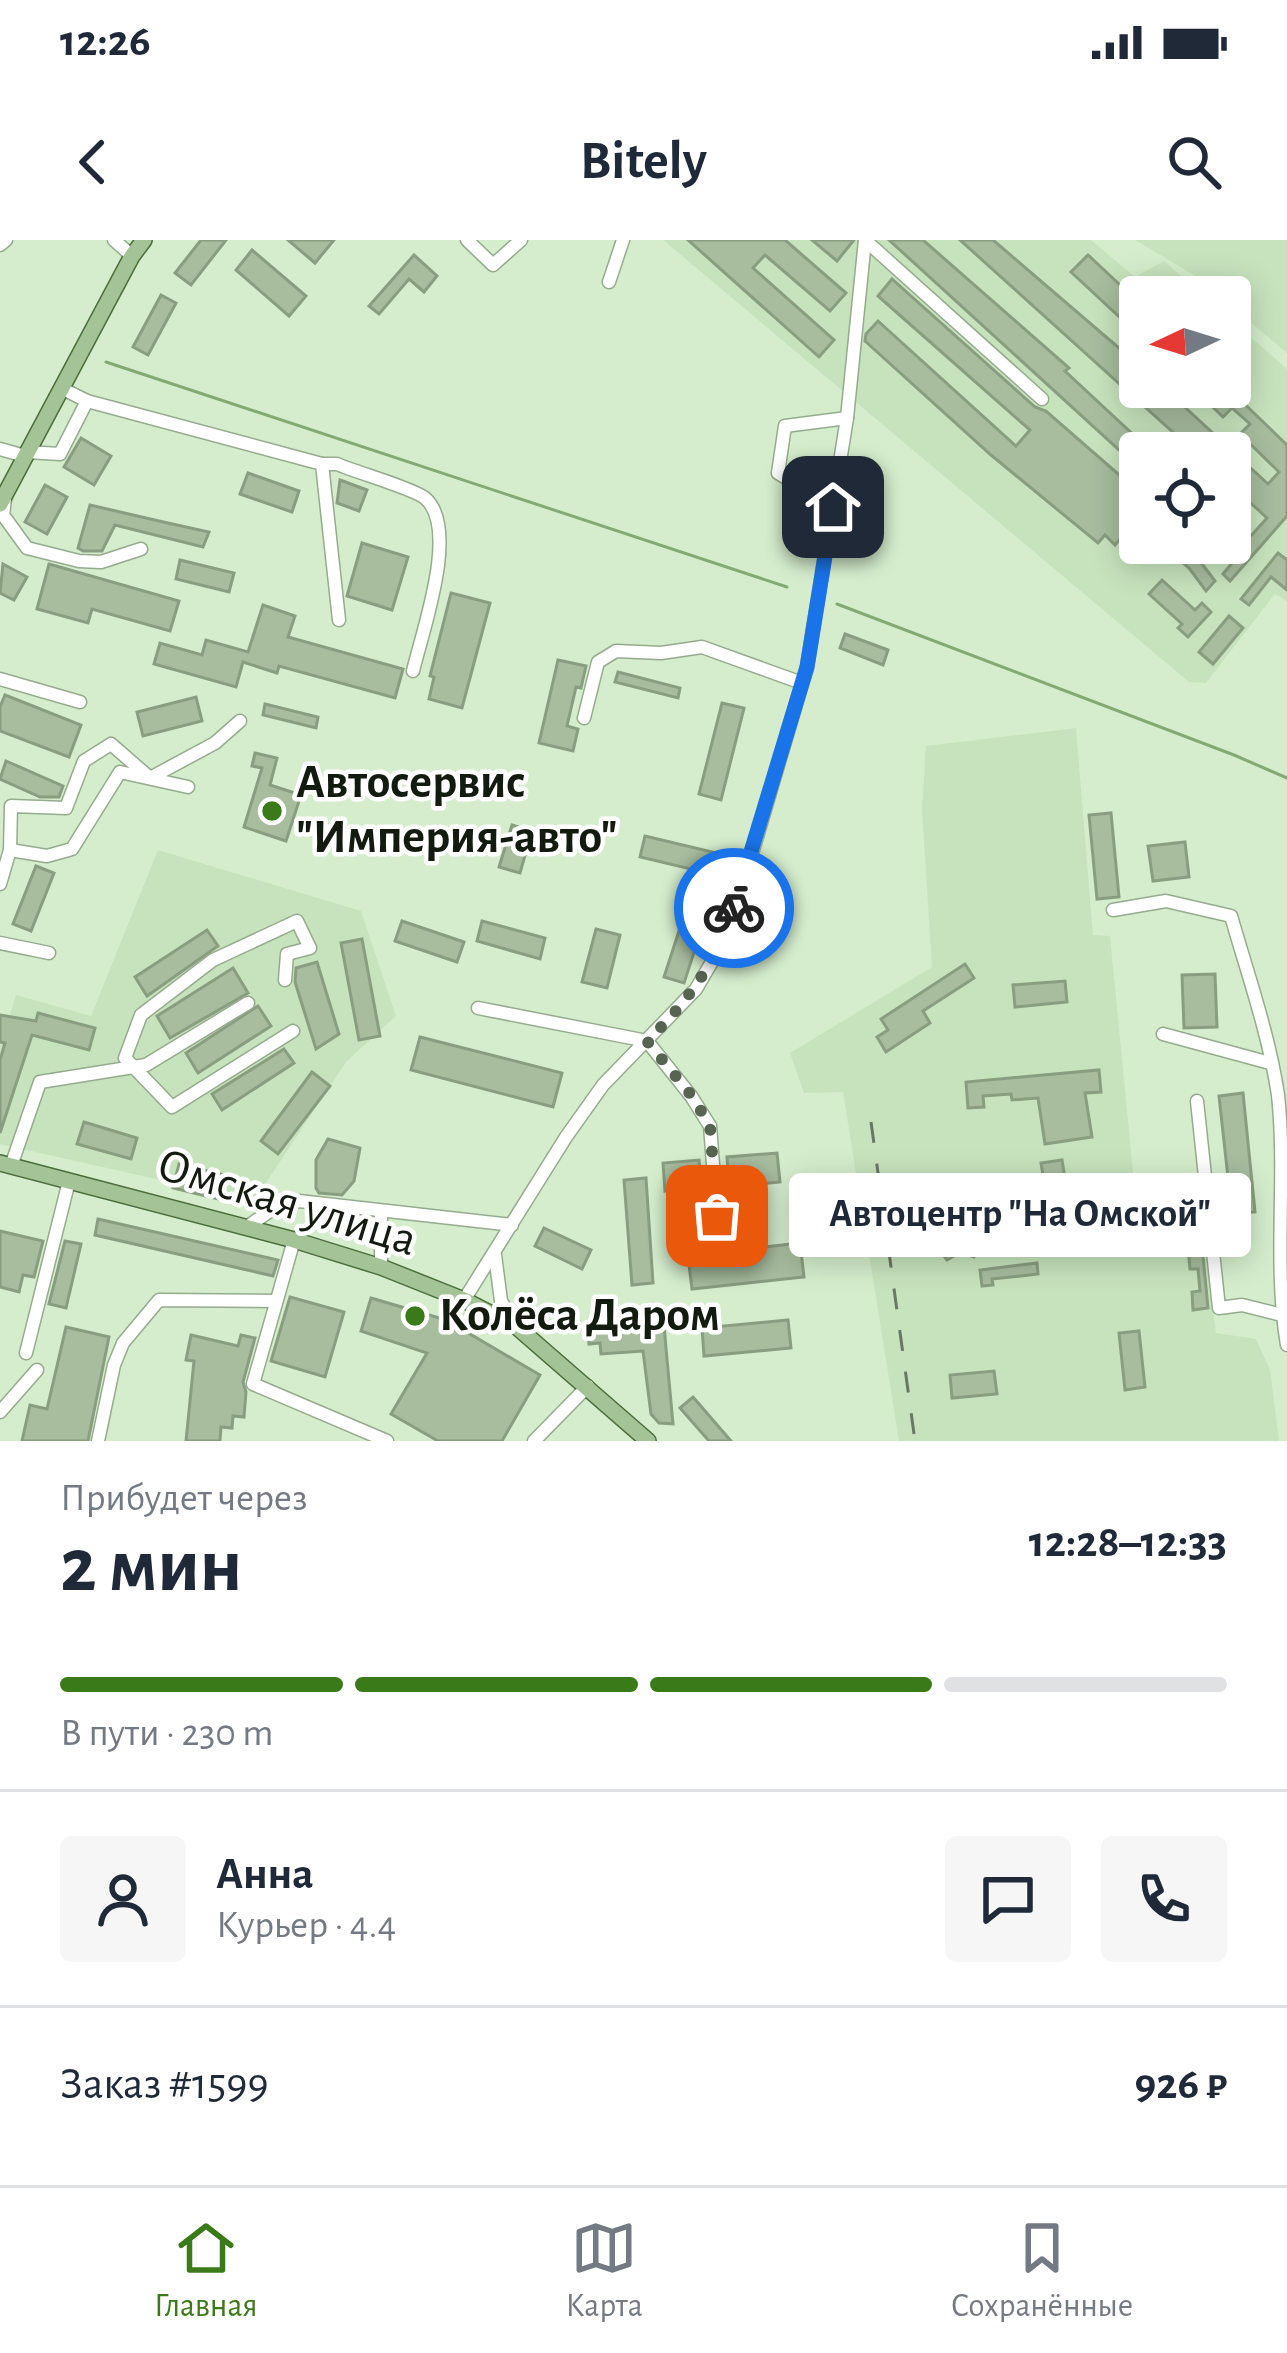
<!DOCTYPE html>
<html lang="ru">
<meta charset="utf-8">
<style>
:root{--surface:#fff;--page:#f6f6f7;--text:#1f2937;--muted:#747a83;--line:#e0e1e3;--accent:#3b7a18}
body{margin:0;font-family:"Alegreya Sans",sans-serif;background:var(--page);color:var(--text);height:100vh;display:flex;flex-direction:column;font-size:45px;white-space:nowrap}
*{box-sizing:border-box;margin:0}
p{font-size:39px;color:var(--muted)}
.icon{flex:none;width:66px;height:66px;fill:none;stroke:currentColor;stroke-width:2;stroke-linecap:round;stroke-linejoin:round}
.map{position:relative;height:1201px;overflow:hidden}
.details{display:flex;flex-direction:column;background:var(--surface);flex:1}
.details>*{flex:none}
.needle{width:78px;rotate:266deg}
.tools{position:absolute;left:1119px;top:36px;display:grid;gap:24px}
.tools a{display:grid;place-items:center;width:132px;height:132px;border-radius:12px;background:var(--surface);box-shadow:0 6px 30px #0003;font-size:60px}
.pin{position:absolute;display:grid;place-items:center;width:102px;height:102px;color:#fff;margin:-51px;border-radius:24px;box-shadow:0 6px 18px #0006}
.courier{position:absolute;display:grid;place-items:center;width:120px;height:120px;margin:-60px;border:9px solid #1a73e8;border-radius:50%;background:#fff;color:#222;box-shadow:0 3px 15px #0007}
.bubble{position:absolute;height:84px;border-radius:12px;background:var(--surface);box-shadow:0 6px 30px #0003;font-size:39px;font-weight:600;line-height:84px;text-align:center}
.head em{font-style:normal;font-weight:600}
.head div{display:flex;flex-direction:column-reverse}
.head{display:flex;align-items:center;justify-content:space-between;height:204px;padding:0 60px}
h1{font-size:78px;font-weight:600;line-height:90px}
.bar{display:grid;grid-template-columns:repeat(4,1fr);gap:18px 12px;align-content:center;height:144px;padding:0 60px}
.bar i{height:15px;border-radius:9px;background:var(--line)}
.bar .current{background:var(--accent)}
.bar p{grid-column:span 4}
.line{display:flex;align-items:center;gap:30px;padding:0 60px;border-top:3px solid var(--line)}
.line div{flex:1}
.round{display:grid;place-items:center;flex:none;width:126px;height:126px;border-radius:12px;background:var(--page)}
.status{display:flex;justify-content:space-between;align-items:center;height:84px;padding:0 60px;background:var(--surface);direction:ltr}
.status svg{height:33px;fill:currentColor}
header{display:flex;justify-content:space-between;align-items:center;height:156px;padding:0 60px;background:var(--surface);font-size:54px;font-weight:600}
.dock{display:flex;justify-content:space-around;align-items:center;height:168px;border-top:3px solid var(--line);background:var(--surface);font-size:33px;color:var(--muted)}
.dock a{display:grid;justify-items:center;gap:6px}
.dock .current{color:var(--accent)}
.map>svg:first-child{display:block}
</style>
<div class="status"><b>12:26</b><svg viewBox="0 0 49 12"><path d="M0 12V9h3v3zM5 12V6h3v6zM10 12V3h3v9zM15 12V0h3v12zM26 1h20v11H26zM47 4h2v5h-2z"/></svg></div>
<header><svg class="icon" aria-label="back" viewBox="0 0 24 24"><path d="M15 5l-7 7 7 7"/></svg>Bitely<svg class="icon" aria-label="search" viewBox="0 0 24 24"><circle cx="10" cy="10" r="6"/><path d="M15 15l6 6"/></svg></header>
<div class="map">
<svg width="1287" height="1201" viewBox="0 0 1287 1201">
<rect width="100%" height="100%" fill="#d5edcd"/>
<g fill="#c7e3bd" fill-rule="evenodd">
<path d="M663,0h428l44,37 29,-16 41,36h-65v90h90v-68l57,50v232l-12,-7 -69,89 -17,-1zM1140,213h90v90h-90z"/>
<path d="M1135,0h152v113l-57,-48v-8h-10l-26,-22z"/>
<path d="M1076,488l17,207 17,1 28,287 65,-3 13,113 40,6 14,31 9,71h-380l-56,-349 -39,1 -14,-40 142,-86 -10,-158 4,-63z"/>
<path d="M158,610l203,61 35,105 -50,46 -92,139 -254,-57v-99l16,-50 75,21z"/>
</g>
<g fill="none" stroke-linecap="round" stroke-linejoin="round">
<g stroke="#84aa74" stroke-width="3">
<path d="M106,122l681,225"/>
<path d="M837,364l397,151 53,23"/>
</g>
</g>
<g fill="#a7bd9e" stroke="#899e80" stroke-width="3">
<path d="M201,0h25l-35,45 -16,-12z"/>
<path d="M288,0h46l-19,23z"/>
<path d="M688,0h97l61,53 -16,18 -65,-56 -12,13 81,72 -15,17z"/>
<path d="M812,0h42l-17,21z"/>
<path d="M889,0h34l146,128 -4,3 88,82h-13v16z"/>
<path d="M960,0h33l147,126v21h23l105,97 11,-12 -39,-38 10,-10 -18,-16 -9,9 -31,-30h35l60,58v71l-57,65 -7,-7 15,-18 -8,-7v-28l19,17 18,-20 -37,-34v-31h-34z"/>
<path d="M252,10l54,46 -17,20 -53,-46z"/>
<path d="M414,15l23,21 -13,16 -15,-13 -30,35 -10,-8z"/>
<path d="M1088,15l46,43 6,-6v44l-69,-64z"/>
<path d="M892,39l143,128 11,4 94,82v32l-5,-4 -20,24 -10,-10 -7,8 -107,-88 -126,-114 1,-7 12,-13 138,125 14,-16 -152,-134z"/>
<path d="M161,55l15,8 -28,52 -15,-8z"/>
<path d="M81,198l30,18 -17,29 -30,-18z"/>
<path d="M248,233l51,18 -7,21 -52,-18z"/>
<path d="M340,240l27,10 -8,21 -22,-8z"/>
<path d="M45,245l22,12 -20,37 -22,-12z"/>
<path d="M90,265l69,16 50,11 -6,15 -88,-22 -13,26h-19l-5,-3z"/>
<path d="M362,303l46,14 -16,53 -45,-14z"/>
<path d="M1160,303h41l-8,9 22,29 -9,10 -17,-23z"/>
<path d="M1278,313l9,7v30l-16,-13 -22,28 -8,-6z"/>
<path d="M180,320l54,13 -5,19 -53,-13z"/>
<path d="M3,324l24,13 -13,23 -14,-7z"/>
<path d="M49,324l130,37 -9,30 -78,-22 -4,14 -51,-14z"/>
<path d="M1162,340l33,30 7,-7 9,9 -23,25 -10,-9 4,-4 -33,-30z"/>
<path d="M451,353l39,10 -28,105 -33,-9 5,-22 -4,-1z"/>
<path d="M263,365l32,11 -7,21 115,32 -8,29 -116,-32 -2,7 -34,-11 -7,25 -82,-23 6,-21 42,12 4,-15 42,12z"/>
<path d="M1229,376l14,12 -30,36 -14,-12z"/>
<path d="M845,394l43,16 -5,15 -43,-17z"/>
<path d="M558,420l28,6 -5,22 -5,-1 -9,39 11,3 -5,22 -34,-8z"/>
<path d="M618,432l62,16 -2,10 -63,-16z"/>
<path d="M5,455l76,30 -12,32 -69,-26v-24z"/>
<path d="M196,457l6,24 -59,15 -6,-24z"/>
<path d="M722,463l22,5 -23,92 -22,-6z"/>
<path d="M265,464l53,13 -2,11 -53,-13z"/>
<path d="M255,513l22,5 -7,27 31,10 -15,46 -42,-14 18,-59 -10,-2z"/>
<path d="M6,521l57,25 -4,11h-19l-40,-18z"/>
<path d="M1111,573l8,84 -22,2 -8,-84z"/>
<path d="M512,585l20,6 -12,42 -21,-6z"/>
<path d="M645,596l80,19 -5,21 -80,-19z"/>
<path d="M1185,602l4,35 -36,4 -5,-35z"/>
<path d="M36,626l18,7 -23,58 -18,-7z"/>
<path d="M692,651l20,7 -28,85 -20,-6z"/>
<path d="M402,681l62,21 -7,20 -62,-21z"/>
<path d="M482,681l63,17 -5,21 -63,-18z"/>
<path d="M596,689l24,6 -13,53 -25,-6z"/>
<path d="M207,690l11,16 -71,50 -12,-19z"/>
<path d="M362,699l18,97 -21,4 -18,-97z"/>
<path d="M317,722l22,72 -23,15 -21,-67 1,-14z"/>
<path d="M965,724l9,14 -51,33 7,12 -44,29 -9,-15 11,-7 -7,-11z"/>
<path d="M233,728l15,25 -78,45 -13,-22z"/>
<path d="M1215,734l2,53 -33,1 -2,-53z"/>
<path d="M1065,741l2,21 -52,5 -2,-22z"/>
<path d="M258,766l13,20 -73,47 -12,-20z"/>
<path d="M38,773l57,15 -6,22 -57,-15 -32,98v-73l5,-17 -5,-1v-27l36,6z"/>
<path d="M420,797l142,36 -9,34 -142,-37z"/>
<path d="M284,809l10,14 -72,47 -10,-16z"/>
<path d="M1099,830l2,22 -16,1 7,44 -47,7 -7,-46 -26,2 -1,-6 -28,2 1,11 -16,1 -2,-26z"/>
<path d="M312,832l18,14 -52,68 -17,-13z"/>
<path d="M1243,853l12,119 -23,2 -13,-118z"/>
<path d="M84,882l53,16 -6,21 -54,-15z"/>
<path d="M328,899l32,9 -6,33 -12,14 -23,-2 -3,-5v-28z"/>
<path d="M777,913l3,29 -51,5 -2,-30z"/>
<path d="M699,920l5,60 -25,2 -3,-32 -11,1 -2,-28z"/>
<path d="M1062,920l8,49 -21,3 -8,-49z"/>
<path d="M179,924l45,11 -6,24 -45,-11z"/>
<path d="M646,938l7,105 -21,2 -8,-105z"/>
<path d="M1195,943l2,20 -52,6 -2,-19z"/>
<path d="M964,969l7,3 -5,11 8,6 -2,9 8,11 -6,8 -13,-5 -14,8 -6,-8 4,-12 -3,-7 3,-9 -5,-4z"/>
<path d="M98,979l180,41 -5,16 -178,-41z"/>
<path d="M1200,985l8,83 -15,2 -1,-18 8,-1 -2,-22h-8l-4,-43z"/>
<path d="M544,988l47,22 -9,19 -47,-23z"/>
<path d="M0,991l43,10 -9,36 -11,-2 -4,17 -19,-5z"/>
<path d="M736,998l2,12 62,-7 4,34 -112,12 -4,-32 20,-2 -2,-14z"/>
<path d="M65,1001l16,3 -15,64 -17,-4z"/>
<path d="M1037,1023l1,11 -46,5 1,6 -11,1 -2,-16z"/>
<path d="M290,1057l54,15 -19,65 -54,-16z"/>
<path d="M371,1058l75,22 94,55 -38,66h-64l-47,-27 36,-61 -66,-22z"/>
<path d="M788,1080l3,28 -87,8 -2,-28z"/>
<path d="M664,1084l2,24 7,76 -14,-1 -8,-9 -8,-63 -42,3 -1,-11 -11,1 -1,-13z"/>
<path d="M66,1087l43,10 -21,104h-66l8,-36 17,4z"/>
<path d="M1139,1091l6,56 -20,3 -6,-57z"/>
<path d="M191,1095l47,11 3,-11 14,3 -12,44 3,10 -2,25 -11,-1 -1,12 -11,-1 -1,14h-34l8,-80 -8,-1z"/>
<path d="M994,1131l3,23 -45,4 -2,-23z"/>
<path d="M693,1157l38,44h-22l-29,-33z"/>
</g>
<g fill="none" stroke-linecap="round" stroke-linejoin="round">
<defs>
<g id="minor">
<path d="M114,0l18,16"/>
<path d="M467,0l26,25 28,-25"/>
<path d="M865,0l177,159"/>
<path d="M0,5l6,-5"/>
<path d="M609,42l14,-42"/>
<path d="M63,149l24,12 235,63 17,156"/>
<path d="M0,209l25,7"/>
<path d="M27,212l33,2 27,-53"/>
<path d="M322,224h15c18,8 75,24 88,34 35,30 -3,134 -12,173"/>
<path d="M5,259l-2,16 24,33 52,13 22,1 40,-13"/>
<path d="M833,267l-55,-34 7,-47 62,-8"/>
<path d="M0,439l80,23"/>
<path d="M584,478l14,-56 18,-11 45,2 41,-6 100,36"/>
<path d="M10,610l37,6 25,-7 48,-77 68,15"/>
<path d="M0,644l10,-34 1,-44 55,2 18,-47 27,-17 39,34 65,-35 25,-22"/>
<path d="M1113,670l53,-9 65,15c17,59 38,119 47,179 9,83 -5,168 9,250"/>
<path d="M0,703l49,10"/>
<path d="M285,740l2,-26 23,-6 -13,-27 -84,39 -72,55 -16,43 47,49 121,-76"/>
<path d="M478,768l169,33 44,55 19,30 7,90"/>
<path d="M1163,794l107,29"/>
<path d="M1197,861l22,207 23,-3 40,10"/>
<path d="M11,926l29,-84 106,-17 102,-62"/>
<path d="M247,987l27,-19 25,-7 213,24"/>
<path d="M294,1000l-41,144 134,57"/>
<path d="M495,1015l6,46 15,25"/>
<path d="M381,1027v-56"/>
<path d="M464,1060l102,-163 37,-52 93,-96 24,-41 24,-67 63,-214 40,-249 18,-178"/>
<path d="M26,1113l43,-172"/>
<path d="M0,1172l37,-42"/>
<path d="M98,1201l16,-76 9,-22 36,-43 117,1"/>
<path d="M534,1201l54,-55"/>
</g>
<g id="major">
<path d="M0,264l132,-248 12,-16"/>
<path d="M0,923l294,77 87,27 83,33 53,27 131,114"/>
</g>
</defs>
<use href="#minor" stroke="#95ab8d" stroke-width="15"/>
<use href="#major" stroke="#4a6e3a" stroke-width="18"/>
<use href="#minor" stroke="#fff" stroke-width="12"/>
<use href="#major" stroke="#a4c397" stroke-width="15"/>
<path stroke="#697864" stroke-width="3" stroke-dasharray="21 21" stroke-linecap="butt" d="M871,882l44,319"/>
</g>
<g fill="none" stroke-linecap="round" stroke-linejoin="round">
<path stroke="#576452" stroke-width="12" stroke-dasharray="0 21.6" d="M717,976l-7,-90 -18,-30 -45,-55c42,-40 68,-78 87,-133"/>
<path stroke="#1a73e8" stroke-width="15" d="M734,668l73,-241 26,-160"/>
</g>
<g fill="#3b7a18" stroke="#fff" stroke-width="4.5">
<circle cx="272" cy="571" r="12"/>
<circle cx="415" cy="1076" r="12"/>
</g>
<g text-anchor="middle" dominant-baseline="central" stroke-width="9" stroke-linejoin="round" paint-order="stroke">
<g font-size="48" font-weight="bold" fill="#131b10" stroke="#fff" text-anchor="start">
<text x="296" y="543">Автосервис<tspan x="296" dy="55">"Империя-авто"</tspan></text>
<text x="439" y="1076">Колёса Даром</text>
</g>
<g font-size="48" fill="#131b10" stroke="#fff">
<text transform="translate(287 963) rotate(17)">Омская улица</text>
</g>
</g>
</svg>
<div class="tools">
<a><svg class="needle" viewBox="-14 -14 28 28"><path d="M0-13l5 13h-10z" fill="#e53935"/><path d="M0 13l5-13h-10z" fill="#747a83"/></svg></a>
<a><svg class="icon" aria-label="locate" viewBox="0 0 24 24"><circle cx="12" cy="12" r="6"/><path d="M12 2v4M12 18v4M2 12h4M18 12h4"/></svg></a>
</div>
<div class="pin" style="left:717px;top:976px;background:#ea580c"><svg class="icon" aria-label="bag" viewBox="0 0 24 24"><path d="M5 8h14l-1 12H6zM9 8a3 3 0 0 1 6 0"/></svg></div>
<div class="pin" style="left:833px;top:267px;background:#1f2937"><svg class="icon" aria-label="home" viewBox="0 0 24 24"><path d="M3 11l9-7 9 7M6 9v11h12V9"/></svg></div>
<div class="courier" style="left:734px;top:668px"><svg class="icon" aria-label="bike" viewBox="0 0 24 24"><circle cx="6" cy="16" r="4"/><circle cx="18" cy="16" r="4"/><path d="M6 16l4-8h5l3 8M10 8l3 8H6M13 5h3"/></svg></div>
<div class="bubble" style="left:789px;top:933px;width:462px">Автоцентр &quot;На Омской&quot;</div>
</div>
<section class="details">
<div class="head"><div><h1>2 мин</h1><p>Прибудет через</p></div><em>12:28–12:33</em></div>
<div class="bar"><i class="current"></i><i class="current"></i><i class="current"></i><i></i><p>В пути · 230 m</p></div>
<div class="line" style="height:216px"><a class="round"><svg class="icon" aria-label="person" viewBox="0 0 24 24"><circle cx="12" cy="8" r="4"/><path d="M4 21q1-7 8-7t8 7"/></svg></a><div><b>Анна</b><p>Курьер · 4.4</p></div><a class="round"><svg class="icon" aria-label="chat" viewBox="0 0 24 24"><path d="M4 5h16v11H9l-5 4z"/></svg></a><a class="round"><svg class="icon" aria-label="phone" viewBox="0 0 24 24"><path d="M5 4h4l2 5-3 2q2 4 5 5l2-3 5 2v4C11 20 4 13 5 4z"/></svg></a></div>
<div class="line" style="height:156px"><div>Заказ #1599</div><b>926 ₽</b></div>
</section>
<nav class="dock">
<a class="current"><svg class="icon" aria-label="home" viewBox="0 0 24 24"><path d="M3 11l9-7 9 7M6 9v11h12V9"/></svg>Главная</a>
<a><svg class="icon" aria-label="map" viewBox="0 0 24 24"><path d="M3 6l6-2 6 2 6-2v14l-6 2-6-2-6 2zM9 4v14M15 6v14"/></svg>Карта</a>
<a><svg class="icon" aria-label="saved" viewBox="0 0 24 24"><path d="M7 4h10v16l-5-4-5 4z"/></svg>Сохранённые</a>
</nav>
